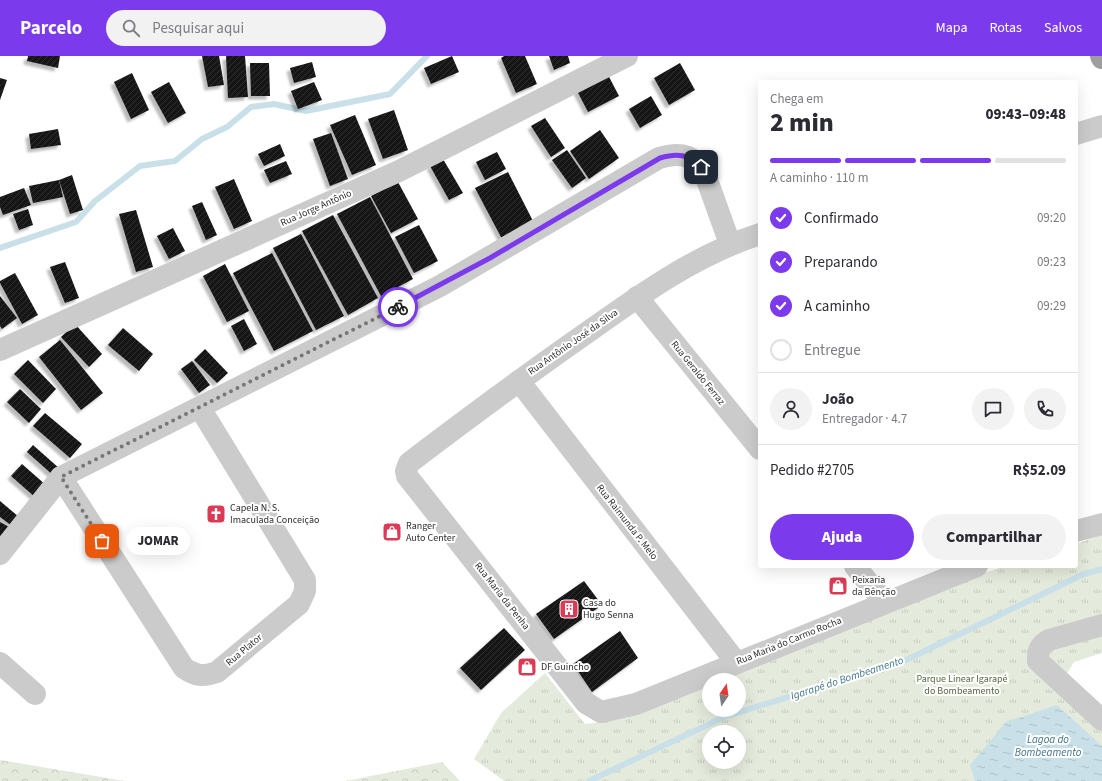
<!DOCTYPE html>
<html lang="pt">
<meta charset="utf-8">
<style>
:root{--surface:#fff;--page:#f2f2f3;--text:#2b2b33;--muted:#7c7c81;--line:#e1e1e2;--accent:#7c3aed}
body{margin:0;font-family:"Source Sans 3",sans-serif;background:var(--page);color:var(--text);height:100vh;display:flex;flex-direction:column;font-size:15px;white-space:nowrap}
*{box-sizing:border-box;margin:0}
p{font-size:13px;color:var(--muted)}
.icon{flex:none;width:22px;height:22px;fill:none;stroke:currentColor;stroke-width:2;stroke-linecap:round;stroke-linejoin:round}
.map{position:relative;flex:1;overflow:hidden}
.panel{position:absolute;left:758px;top:24px;width:320px;height:488px;display:flex;flex-direction:column;background:var(--surface);border-radius:4px;box-shadow:0 4px 16px #0002}
.panel>*{flex:none}
.needle{width:26px;rotate:13deg}
.buttons{position:absolute;left:702px;top:617px;display:grid;gap:8px}
.buttons a{display:grid;place-items:center;width:44px;height:44px;border-radius:50%;background:var(--surface);box-shadow:0 4px 16px #0002;font-size:20px}
.pin{position:absolute;display:grid;place-items:center;width:34px;height:34px;color:#fff;margin:-17px;border-radius:8px;box-shadow:0 2px 6px #0006}
.courier{position:absolute;display:grid;place-items:center;width:40px;height:40px;margin:-20px;border:3px solid #7c3aed;border-radius:50%;background:#fff;color:#222;box-shadow:0 1px 5px #0007}
.bubble{position:absolute;height:28px;border-radius:14px;background:var(--surface);box-shadow:0 4px 16px #0002;font-size:13px;font-weight:800;line-height:28px;text-align:center}
.summary em{font-style:normal;font-weight:800}
.summary div{display:flex;flex-direction:column-reverse}
.summary{display:flex;align-items:center;justify-content:space-between;height:68px;padding:0 12px}
h1{font-size:26px;font-weight:800;line-height:30px}
.bar{display:grid;grid-template-columns:repeat(4,1fr);gap:6px 4px;align-content:center;height:48px;padding:0 12px}
.bar i{height:5px;border-radius:3px;background:var(--line)}
.bar .active{background:var(--accent)}
.bar p{grid-column:span 4}
.line{display:flex;align-items:center;gap:10px;padding:0 12px;border-top:1px solid var(--line)}
.line div{flex:1}
.round{display:grid;place-items:center;flex:none;width:42px;height:42px;border-radius:21px;background:var(--page)}
ol{padding:0 12px;list-style:none}
li{display:flex;align-items:center;gap:12px;height:44px}
li p{margin-inline-start:auto}
li .icon{padding:4px;border-radius:50%;background:var(--accent);color:#fff;stroke-width:4}
li:last-child{color:var(--muted)}
li i{width:22px;height:22px;border:2px solid var(--line);border-radius:50%}
.action{display:flex;gap:8px;margin-top:auto;padding:8px 12px}
.action a{flex:1;height:46px;border-radius:24px;background:var(--accent);color:#fff;font-size:16px;font-weight:800;line-height:46px;text-align:center}
.action a+a{background:var(--page);color:var(--text)}
header{display:flex;align-items:center;gap:24px;box-sizing:border-box;height:56px;padding:0 20px;background:var(--accent);color:#fff}
header strong{font-size:19px}
nav{display:flex;gap:22px;margin-inline-start:auto;font-size:14px}
.search{width:280px;height:36px;background:var(--page);display:flex;align-items:center;gap:10px;box-sizing:border-box;padding:0 14px;border-radius:22px;color:var(--muted);font-size:15px}
.map>svg:first-child{display:block}
</style>
<header>
<strong>Parcelo</strong>
<div class="search"><svg class="icon" aria-label="search" viewBox="0 0 24 24"><circle cx="10" cy="10" r="6"/><path d="M15 15l6 6"/></svg>Pesquisar aqui</div>
<nav><a>Mapa</a><a>Rotas</a><a>Salvos</a></nav>
</header>
<div class="map">
<svg width="1102" height="725" viewBox="0 0 1102 725">
<defs>
<pattern id="forest-crowns" width="20" height="18" patternUnits="userSpaceOnUse"><rect width="20" height="18" fill="#e5ebdc"/><path d="M2 6a3 3 0 1 1 6 0M12 15a3 3 0 1 1 6 0" fill="none" stroke="#c5cabd"/></pattern>
<pattern id="park-tufts" width="24" height="20" patternUnits="userSpaceOnUse"><rect width="24" height="20" fill="#e5ebdc"/><path d="M3 7l-1-3M5 7V3M7 7l1-3M15 17l-1-3M17 17v-4M19 17l1-3" fill="none" stroke="#c5cabd"/></pattern>
<pattern id="water-ripples" width="26" height="14" patternUnits="userSpaceOnUse"><rect width="26" height="14" fill="#c9e0e9"/><path d="M2 4q2-2 4 0t4 0M15 11q2-2 4 0t4 0" fill="none" stroke="#adc0c8"/></pattern>
<pattern id="building-hatch" width="6" height="6" patternUnits="userSpaceOnUse"><rect width="6" height="6" fill="#151515"/><path d="M-1 1l2-2M0 6l6-6M5 7l2-2" fill="none" stroke="#2f2f2f"/></pattern>
<filter id="shadow"><feDropShadow dx="-3.5" dy="3.5" stdDeviation="1" flood-color="#0004"/></filter>
</defs>
<rect width="100%" height="100%" fill="#fff"/>
<g fill="url(#forest-crowns)">
<path d="M0,704l125,21h-125z"/>
<path d="M442,706l18,19h-115z"/>
</g>
<path fill="url(#park-tufts)" fill-rule="evenodd" d="M1102,479v118l-28,9 -15,25 43,41v53h-598l-30,-22 27,-46 44,-40 40,51 30,-4 94,-39v29h30v-30h-28l273,-107 22,-7h70v-22zM709,676h30v30h-30z"/>
<path fill="url(#water-ripples)" d="M1057,649l45,41v35h-127l-5,-16 36,-43z"/>
<g fill="none" stroke-linecap="round" stroke-linejoin="round">
<g stroke="#c9e0e9" stroke-width="6">
<path d="M0,192l76,-26 19,-21 45,-35 35,-5 27,-22 25,-12 24,-20 23,-3 32,7 84,-17 37,-38"/>
<path d="M589,725l135,-64 182,-57 178,-86 18,-5"/>
</g>
</g>
<g fill="url(#building-hatch)" filter="url(#shadow)">
<path d="M28,0h32l-2,12 -31,-7z"/>
<path d="M202,0h17l5,29 -16,2z"/>
<path d="M226,0h19l3,41 -20,1z"/>
<path d="M452,0l7,16 -28,12 -7,-16z"/>
<path d="M504,0h21l12,28 -21,9 -15,-35z"/>
<path d="M549,0h19l2,7 -16,7z"/>
<path d="M312,6l4,15 -22,6 -4,-15z"/>
<path d="M250,7h19l1,33h-19z"/>
<path d="M680,7l15,27 -26,15 -15,-27z"/>
<path d="M606,15l13,25 -31,16 -13,-25z"/>
<path d="M132,17l17,37 -18,9 -17,-37z"/>
<path d="M0,22l7,2 -7,20z"/>
<path d="M169,26l17,31 -18,10 -17,-31z"/>
<path d="M314,26l8,18 -24,9 -7,-18z"/>
<path d="M651,40l11,19 -22,13 -11,-19z"/>
<path d="M394,54l14,40 -25,9 -15,-40z"/>
<path d="M355,59l21,50 -24,10 -22,-50z"/>
<path d="M545,62l20,30 -14,9 -20,-31z"/>
<path d="M58,73l3,16 -30,4 -2,-15z"/>
<path d="M600,74l19,28 -30,21 -19,-28z"/>
<path d="M331,77l17,46 -18,7 -17,-47z"/>
<path d="M280,88l5,12 -21,10 -6,-12z"/>
<path d="M567,94l19,28 -14,10 -20,-28z"/>
<path d="M497,96l9,17 -21,11 -9,-18z"/>
<path d="M443,103l20,34 -14,7 -19,-34z"/>
<path d="M286,105l6,13 -22,9 -6,-13z"/>
<path d="M508,116l26,51 -32,16 -27,-51z"/>
<path d="M72,119l11,35 -13,4 -11,-34z"/>
<path d="M234,123l18,42 -18,8 -19,-42z"/>
<path d="M59,124l4,17 -30,6 -4,-17z"/>
<path d="M398,126l20,37 -27,14 -20,-37z"/>
<path d="M24,132l7,17 -28,10 -3,-8v-10z"/>
<path d="M370,141l43,82 -32,17 -44,-82z"/>
<path d="M202,146l15,33 -11,5 -14,-34z"/>
<path d="M28,153l5,16 -14,5 -6,-16z"/>
<path d="M136,154l17,57 -17,5 -17,-58z"/>
<path d="M333,159l45,83 -30,17 -46,-84z"/>
<path d="M419,169l19,36 -24,12 -19,-36z"/>
<path d="M173,172l12,23 -16,8 -12,-23z"/>
<path d="M301,178l43,82 -28,14 -43,-82z"/>
<path d="M272,197l41,78 -39,20 -41,-78z"/>
<path d="M65,206l14,36 -14,5 -15,-36z"/>
<path d="M225,208l24,47 -22,11 -24,-46z"/>
<path d="M15,217l23,42 -16,9 -22,-41v-2z"/>
<path d="M0,240l17,22 -15,11 -2,-3z"/>
<path d="M244,263l13,25 -13,7 -13,-25z"/>
<path d="M75,268l27,30 -13,13 -28,-30z"/>
<path d="M123,272l30,26 -14,17 -31,-26z"/>
<path d="M60,284l43,53 -22,17 -42,-53z"/>
<path d="M205,293l23,24 -11,10 -23,-23z"/>
<path d="M28,304l28,29 -13,14 -29,-29z"/>
<path d="M192,305l18,24 -11,8 -18,-24z"/>
<path d="M20,333l21,20 -12,14 -22,-21z"/>
<path d="M45,357l37,31 -12,14 -37,-32z"/>
<path d="M33,389l27,24 -6,7 -27,-24z"/>
<path d="M22,408l25,22 -11,12 -25,-22z"/>
<path d="M0,445l19,16 -7,9 -12,-9z"/>
<path d="M0,466l9,5 -9,15z"/>
<path d="M584,525l18,24 -48,34 -18,-25z"/>
<path d="M504,572l21,22 -44,40 -21,-22z"/>
<path d="M620,575l18,27 -46,34 -19,-28z"/>
</g>
<g fill="none" stroke-linecap="round" stroke-linejoin="round">
<g stroke="#cbcbcb" stroke-width="22">
<path d="M1076,78l26,-8"/>
<path d="M760,178c-65,21 -120,61 -175,100 -60,42 -118,85 -176,129l-3,8 1,5 179,227 15,9 35,-8 341,-138"/>
<path d="M637,241l123,152"/>
<path d="M0,294l399,-179 228,-115"/>
<path d="M519,325l217,281"/>
<path d="M61,421l123,191c12,8 19,9 33,4l82,-68 6,-13v-11l-105,-172"/>
<path d="M1076,475l26,-7"/>
<path d="M0,498l61,-77 379,-191 219,-128c23,-7 36,-3 47,19l24,67"/>
<path d="M855,510l29,36"/>
<path d="M1102,569l-53,15c-10,6 -11,10 -11,21l64,59"/>
<path d="M0,607l35,31"/>
</g>
<path stroke="#9e9e9e" stroke-width="22" d="M1101,0l1,2"/>
</g>
<g fill="none" stroke-linecap="round" stroke-linejoin="round">
<path stroke="#777" stroke-width="4" stroke-dasharray="0 7.2" d="M102,485l-41,-64 337,-170"/>
<path stroke="#7c3aed" stroke-width="5" d="M398,251l92,-49 170,-100c17,-5 29,-4 41,9"/>
</g>
<defs>
<symbol id="church-square" viewBox="-11 -11 22 22"><rect x="-9" y="-9" width="18" height="18" rx="4" fill="#db3a54" stroke="#fff"/><path d="M-1.2-6h2.4v3.5h3.3v2.4h-3.3V6h-2.4V-.1h-3.3v-2.4h3.3Z" fill="#fff"/></symbol>
<symbol id="shop-square" viewBox="-11 -11 22 22"><rect x="-9" y="-9" width="18" height="18" rx="4" fill="#db3a54" stroke="#fff"/><path d="M-5-2.5h2.3a2.7 3.5 0 0 1 5.4 0H5L5.5 6h-11ZM-1.5-2.5h3a1.5 2.3 0 0 0-3 0Z" fill="#fff"/></symbol>
<symbol id="building-square" viewBox="-11 -11 22 22"><rect x="-9" y="-9" width="18" height="18" rx="4" fill="#db3a54" stroke="#fff"/><path d="M-4-6H4V6H1V3H-1V6H-4ZM-2.5-4.3h1.7v1.8h-1.7ZM.8-4.3h1.7v1.8H.8ZM-2.5-1h1.7V.8h-1.7ZM.8-1h1.7V.8H.8Z" fill="#fff"/></symbol>
</defs>
<g fill-rule="evenodd">
<use href="#church-square" x="205" y="447" width="22" height="22"/>
<use href="#shop-square" x="381" y="465" width="22" height="22"/>
<use href="#shop-square" x="827" y="519" width="22" height="22"/>
<use href="#building-square" x="558" y="542" width="22" height="22"/>
<use href="#shop-square" x="516" y="600" width="22" height="22"/>
</g>
<g text-anchor="middle" dominant-baseline="central" stroke-width="4" stroke-linejoin="round" paint-order="stroke">
<g font-size="10" fill="#2e2e2e" stroke="#fff">
<text transform="translate(316 152) rotate(-24)">Rua Jorge Antônio</text>
<text transform="translate(573 286) rotate(-35)">Rua Antônio José da Silva</text>
<text transform="translate(698 317) rotate(51)">Rua Geraldo Ferraz</text>
<text transform="translate(627 466) rotate(52)">Rua Raimunda P. Melo</text>
<text transform="translate(502 540) rotate(52)">Rua Maria da Penha</text>
<text transform="translate(789 585) rotate(-22)">Rua Maria do Carmo Rocha</text>
<text transform="translate(244 594) rotate(-40)">Rua Plator</text>
</g>
<g font-size="10" fill="#2e2e2e" stroke="#fff" text-anchor="start">
<text x="230" y="452">Capela N. S.<tspan x="230" dy="12">Imaculada Conceição</tspan></text>
<text x="406" y="470">Ranger<tspan x="406" dy="12">Auto Center</tspan></text>
<text x="852" y="524">Peixaria<tspan x="852" dy="12">da Bênção</tspan></text>
<text x="583" y="547">Casa do<tspan x="583" dy="12">Hugo Senna</tspan></text>
<text x="541" y="611">DF Guincho</text>
</g>
<g font-size="10" fill="#55673e" stroke="#fff">
<text x="962" y="623">Parque Linear Igarapé<tspan x="962" dy="12">do Bombeamento</tspan></text>
</g>
<g font-size="11" font-style="italic" fill="#41758b" stroke="#fff">
<text transform="translate(847 622) rotate(-18)">Igarapé do Bombeamento</text>
<text x="1048" y="683">Lagoa do<tspan x="1048" dy="13">Bombeamento</tspan></text>
</g>
</g>
</svg>
<div class="buttons">
<a><svg class="needle" viewBox="-14 -14 28 28"><path d="M0-13l5 13h-10z" fill="#e53935"/><path d="M0 13l5-13h-10z" fill="#7c7c81"/></svg></a>
<a><svg class="icon" aria-label="locate" viewBox="0 0 24 24"><circle cx="12" cy="12" r="6"/><path d="M12 2v4M12 18v4M2 12h4M18 12h4"/></svg></a>
</div>
<div class="pin" style="left:102px;top:485px;background:#ea580c"><svg class="icon" aria-label="bag" viewBox="0 0 24 24"><path d="M5 8h14l-1 12H6zM9 8a3 3 0 0 1 6 0"/></svg></div>
<div class="pin" style="left:701px;top:111px;background:#1f2937"><svg class="icon" aria-label="home" viewBox="0 0 24 24"><path d="M3 11l9-7 9 7M6 9v11h12V9"/></svg></div>
<div class="courier" style="left:398px;top:251px"><svg class="icon" aria-label="bike" viewBox="0 0 24 24"><circle cx="6" cy="16" r="4"/><circle cx="18" cy="16" r="4"/><path d="M6 16l4-8h5l3 8M10 8l3 8H6M13 5h3"/></svg></div>
<div class="bubble" style="left:126px;top:471px;width:64px">JOMAR</div>
<section class="panel">
<div class="summary"><div><h1>2 min</h1><p>Chega em</p></div><em>09:43–09:48</em></div>
<div class="bar"><i class="active"></i><i class="active"></i><i class="active"></i><i></i><p>A caminho · 110 m</p></div>
<ol>
<li><svg class="icon" aria-label="check" viewBox="0 0 24 24"><path d="M5 12l5 5 9-10"/></svg>Confirmado<p>09:20</p></li>
<li><svg class="icon" aria-label="check" viewBox="0 0 24 24"><path d="M5 12l5 5 9-10"/></svg>Preparando<p>09:23</p></li>
<li><svg class="icon" aria-label="check" viewBox="0 0 24 24"><path d="M5 12l5 5 9-10"/></svg>A caminho<p>09:29</p></li>
<li><i></i>Entregue</li>
</ol>
<div class="line" style="height:72px"><a class="round"><svg class="icon" aria-label="person" viewBox="0 0 24 24"><circle cx="12" cy="8" r="4"/><path d="M4 21q1-7 8-7t8 7"/></svg></a><div><b>João</b><p>Entregador · 4.7</p></div><a class="round"><svg class="icon" aria-label="chat" viewBox="0 0 24 24"><path d="M4 5h16v11H9l-5 4z"/></svg></a><a class="round"><svg class="icon" aria-label="phone" viewBox="0 0 24 24"><path d="M5 4h4l2 5-3 2q2 4 5 5l2-3 5 2v4C11 20 4 13 5 4z"/></svg></a></div>
<div class="line" style="height:52px"><div>Pedido #2705</div><b>R$52.09</b></div>
<div class="action"><a>Ajuda</a><a>Compartilhar</a></div>
</section>
</div>
